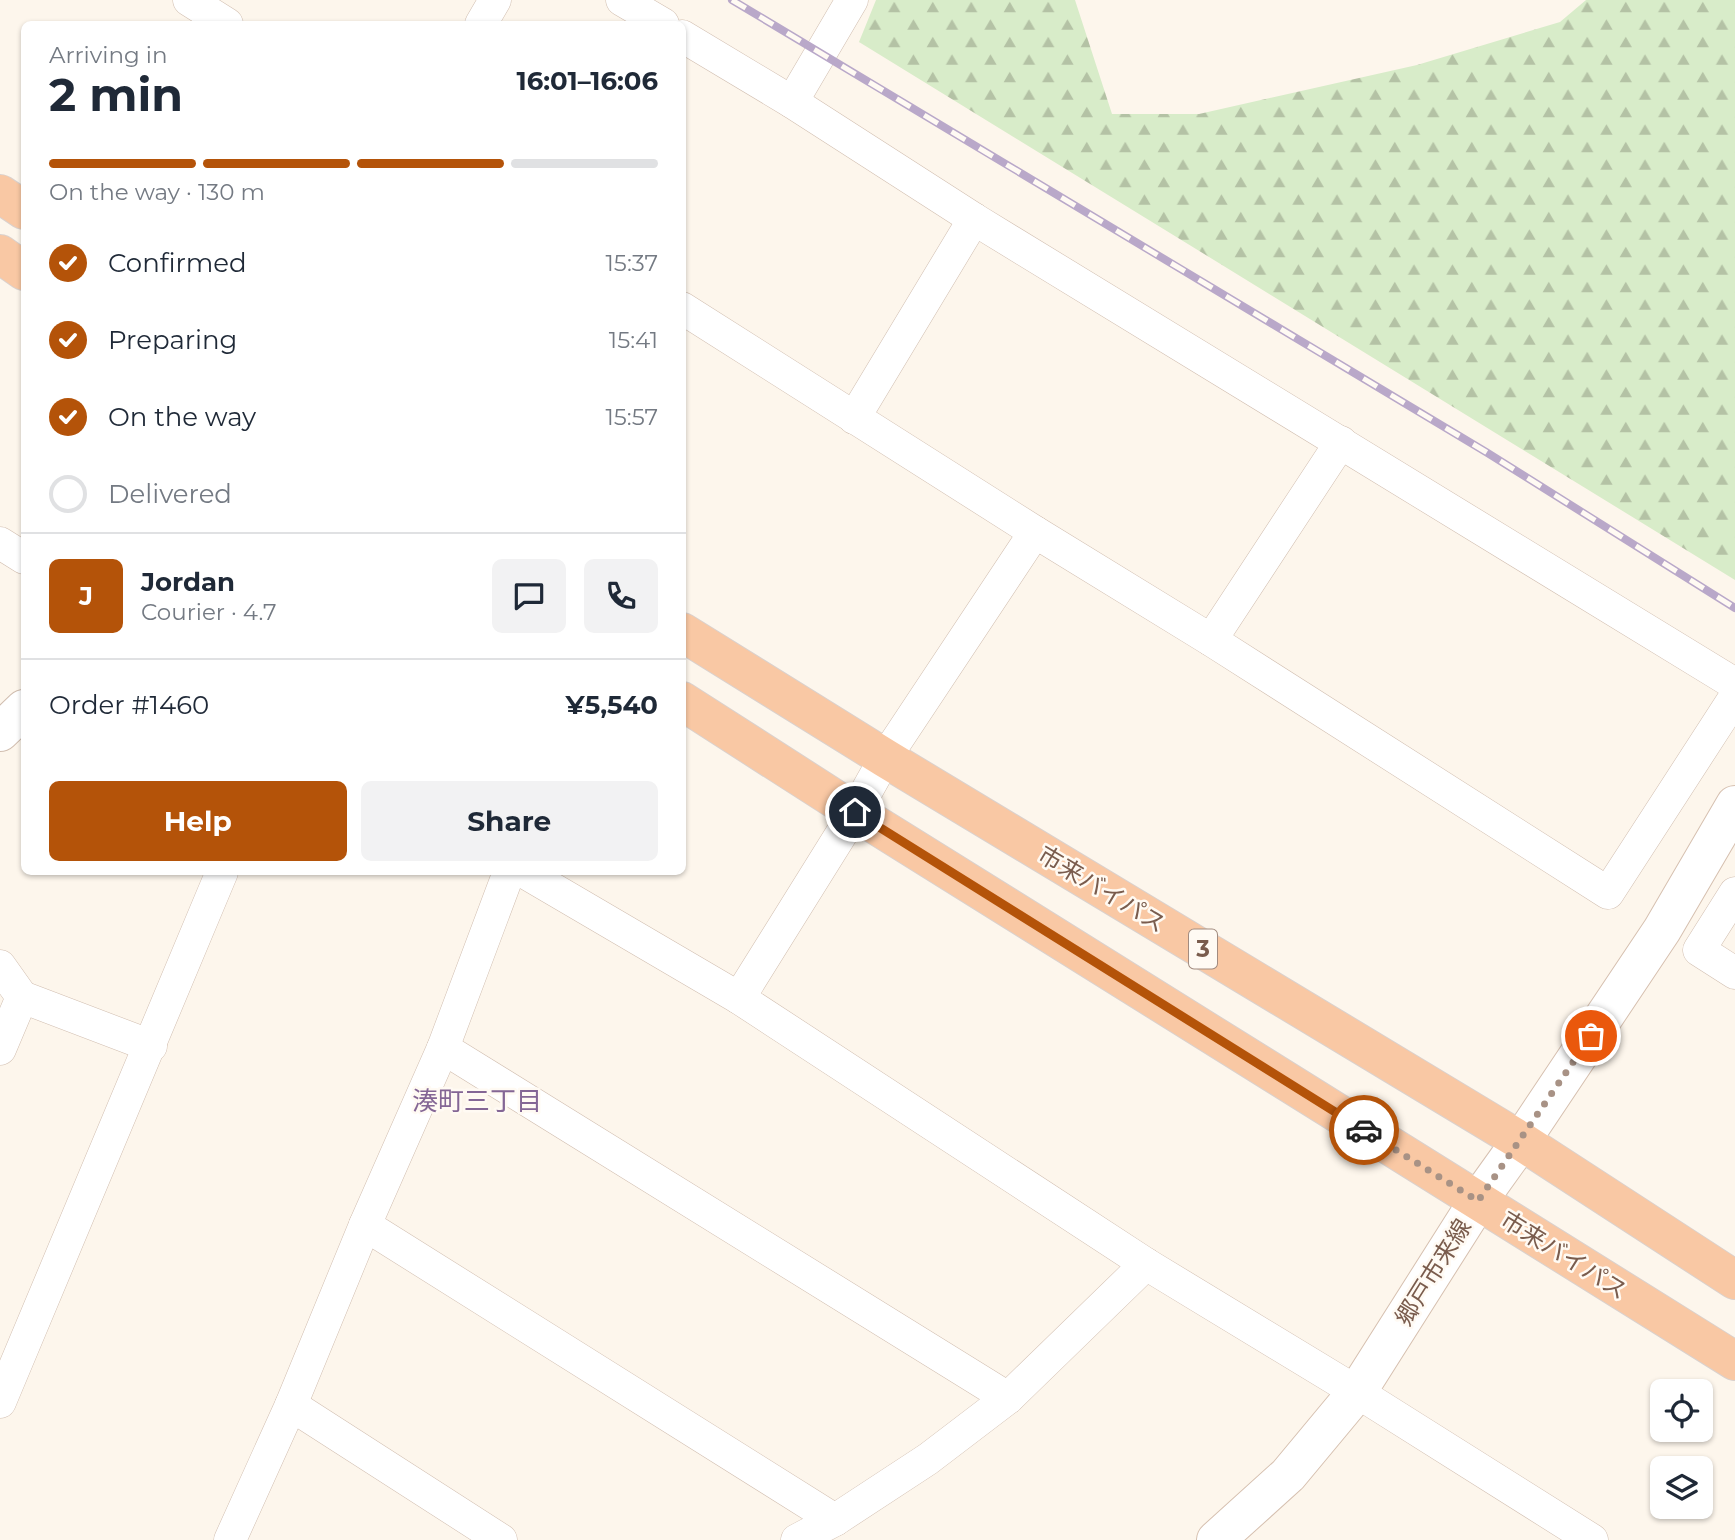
<!DOCTYPE html>
<meta charset="utf-8">
<style>
:root{--surface:#fff;--page:#f2f2f3;--text:#1f2937;--muted:#747a83;--line:#e0e1e3;--accent:#b45309}
body{margin:0;font-family:Montserrat,"Noto Sans JP",sans-serif;background:var(--page);color:var(--text);height:100vh;display:flex;flex-direction:column;font-size:26px;white-space:nowrap}
*{box-sizing:border-box;margin:0}
p{font-size:23px;color:var(--muted)}
.icon{flex:none;width:38px;height:38px;fill:none;stroke:currentColor;stroke-width:2;stroke-linecap:round;stroke-linejoin:round}
.map{position:relative;flex:1;overflow:hidden}
.panel{position:absolute;left:21px;top:21px;width:665px;height:854px;display:flex;flex-direction:column;background:var(--surface);border-radius:10px;box-shadow:0 2px 5px #0004}
.panel>*{flex:none}
.controls{position:absolute;left:1650px;top:1379px;display:grid;gap:14px}
.controls a{display:grid;place-items:center;width:63px;height:63px;border-radius:10px;background:var(--surface);box-shadow:0 2px 5px #0004;font-size:35px}
.pin{position:absolute;display:grid;place-items:center;width:60px;height:60px;color:#fff;margin:-30px;border:4px solid #fff;border-radius:50%;box-shadow:0 2px 7px #0007}
.courier{position:absolute;display:grid;place-items:center;width:70px;height:70px;margin:-35px;border:5px solid #b45309;border-radius:50%;background:#fff;color:#222;box-shadow:0 2px 9px #0007}
.head em{font-style:normal;font-weight:700}
.head div{display:flex;flex-direction:column-reverse}
.head{display:flex;align-items:center;justify-content:space-between;height:119px;padding:0 28px}
h1{font-size:46px;font-weight:700;line-height:52px}
.bar{display:grid;grid-template-columns:repeat(4,1fr);gap:10px 7px;align-content:center;height:84px;padding:0 28px}
.bar i{height:9px;border-radius:5px;background:var(--line)}
.bar .on{background:var(--accent)}
.bar p{grid-column:span 4}
.line{display:flex;align-items:center;gap:18px;padding:0 28px;border-top:2px solid var(--line)}
.line div{flex:1}
.round{display:grid;place-items:center;flex:none;width:74px;height:74px;border-radius:10px;background:var(--page)}
ol{padding:0 28px;list-style:none}
li{display:flex;align-items:center;gap:21px;height:77px}
li p{margin-inline-start:auto}
li .icon{padding:7px;border-radius:50%;background:var(--accent);color:#fff;stroke-width:4}
li:last-child{color:var(--muted)}
li i{width:38px;height:38px;border:4px solid var(--line);border-radius:50%}
.cta{display:flex;gap:14px;margin-top:auto;padding:14px 28px}
.cta a{flex:1;height:80px;border-radius:10px;background:var(--accent);color:#fff;font-size:28px;font-weight:700;line-height:80px;text-align:center}
.cta a+a{background:var(--page);color:var(--text)}
.map>svg:first-child{display:block}
</style>
<div class="map">
<svg width="1735" height="1540" viewBox="0 0 1735 1540">
<defs>
<pattern id="forest-firs" width="22" height="20" patternUnits="userSpaceOnUse" patternTransform="scale(1.75)"><rect width="22" height="20" fill="#d8ecc9"/><path d="M5 1l3.5 6h-7zM16 11l3.5 6h-7z" fill="#b4c2a5"/></pattern>
</defs>
<rect width="100%" height="100%" fill="#fdf6ec"/>
<path fill="url(#forest-firs)" d="M876,0h199l37,114h87l218,-49 143,-43 26,-22h149v580l-876,-538z"/>
<g fill="none" stroke-linecap="round" stroke-linejoin="round">
<defs>
<g id="minor">
<path d="M189,0l38,24"/>
<path d="M622,0l41,24"/>
<path d="M481,24l14,-24"/>
<path d="M682,36l110,66 182,117 761,465"/>
<path d="M792,102l60,-102"/>
<path d="M682,308l353,224 176,108 397,253 127,-196"/>
<path d="M854,418l120,-199"/>
<path d="M0,543l24,15"/>
<path d="M1211,640l130,-198"/>
<path d="M524,872l215,126 407,266 211,128 235,148"/>
<path d="M1735,893l-36,57 36,23"/>
<path d="M0,966l22,31 129,49"/>
<path d="M739,998l116,-186 30,-54 150,-226"/>
<path d="M443,1048l565,350"/>
<path d="M0,1049l22,-52"/>
<path d="M365,1225l470,295"/>
<path d="M0,1402l222,-530"/>
<path d="M291,1405l210,135"/>
<path d="M230,1540l61,-135 74,-180 78,-177 66,-176"/>
<path d="M797,1540l38,-20 93,-61 80,-61 138,-134"/>
</g>
<path id="tertiary" d="M0,732l24,-23"/>
<path id="secondary" d="M1216,1540l72,-65 69,-83 121,-191 43,-60 141,-211 73,-125"/>
<g id="trunk">
<path d="M0,194l24,16"/>
<path d="M0,254l24,17"/>
<path d="M682,632l203,126 636,383 214,139"/>
<path d="M682,701l173,111 880,549"/>
</g>
</defs>
<use href="#minor" stroke="#d1beb0" stroke-width="33"/>
<use href="#tertiary" stroke="#d1beb0" stroke-width="40"/>
<use href="#secondary" stroke="#d6c0b0" stroke-width="40"/>
<use href="#trunk" stroke="#dad1cd" stroke-width="40"/>
<use href="#minor" stroke="#fff" stroke-width="32"/>
<use href="#tertiary" stroke="#fff" stroke-width="38"/>
<use href="#secondary" stroke="#fff" stroke-width="38"/>
<use href="#trunk" stroke="#f9c8a4" stroke-width="38"/>
<defs>
<path id="rail" d="M732,0l754,452 249,156"/>
</defs>
<use href="#rail" stroke="#b9a8c9" stroke-width="8"/>
<use href="#rail" stroke="#fffaf3" stroke-width="5" stroke-dasharray="16" stroke-linecap="butt"/>
</g>
<g fill="none" stroke-linecap="round" stroke-linejoin="round">
<path stroke="#a89285" stroke-width="7" stroke-dasharray="0 12.6" d="M1364,1130l114,71 113,-165"/>
<path stroke="#b45309" stroke-width="9" d="M855,812l509,318"/>
</g>
<g text-anchor="middle" dominant-baseline="central" stroke-width="5" stroke-linejoin="round" paint-order="stroke">
<rect fill="#fffaf3" stroke="#a28b7f" stroke-width="2" x="1189" y="929.5" width="28" height="39" rx="5"/>
<g font-size="23" font-weight="bold" fill="#7a5c4d">
<text x="1203" y="949">3</text>
</g>
<g font-size="24" fill="#7a5c4d" stroke="#fffaf3">
<text transform="translate(1102 889) rotate(31)">市来バイパス</text>
<text transform="translate(1564 1255) rotate(32)">市来バイパス</text>
<text transform="translate(1433 1272) rotate(-58)">郷戸市来線</text>
</g>
<g font-size="26" fill="#846695" stroke="#fffaf3">
<text x="477" y="1101">湊町三丁目</text>
</g>
</g>
</svg>
<div class="controls">
<a><svg class="icon" aria-label="locate" viewBox="0 0 24 24"><circle cx="12" cy="12" r="6"/><path d="M12 2v4M12 18v4M2 12h4M18 12h4"/></svg></a>
<a><svg class="icon" aria-label="layers" viewBox="0 0 24 24"><path d="M12 4l9 5-9 5-9-5zM3 14l9 5 9-5"/></svg></a>
</div>
<div class="pin" style="left:1591px;top:1036px;background:#ea580c"><svg class="icon" aria-label="bag" viewBox="0 0 24 24"><path d="M5 8h14l-1 12H6zM9 8a3 3 0 0 1 6 0"/></svg></div>
<div class="pin" style="left:855px;top:812px;background:#1f2937"><svg class="icon" aria-label="home" viewBox="0 0 24 24"><path d="M3 11l9-7 9 7M6 9v11h12V9"/></svg></div>
<div class="courier" style="left:1364px;top:1130px"><svg class="icon" aria-label="car" viewBox="0 0 24 24"><path d="M5 17H2v-5l4-1 3-4h7l3 4 3 1v5h-3M9 17h6M6 11h13"/><circle cx="7" cy="17" r="2"/><circle cx="17" cy="17" r="2"/></svg></div>
<section class="panel">
<div class="head"><div><h1>2 min</h1><p>Arriving in</p></div><em>16:01–16:06</em></div>
<div class="bar"><i class="on"></i><i class="on"></i><i class="on"></i><i></i><p>On the way · 130 m</p></div>
<ol>
<li><svg class="icon" aria-label="check" viewBox="0 0 24 24"><path d="M5 12l5 5 9-10"/></svg>Confirmed<p>15:37</p></li>
<li><svg class="icon" aria-label="check" viewBox="0 0 24 24"><path d="M5 12l5 5 9-10"/></svg>Preparing<p>15:41</p></li>
<li><svg class="icon" aria-label="check" viewBox="0 0 24 24"><path d="M5 12l5 5 9-10"/></svg>On the way<p>15:57</p></li>
<li><i></i>Delivered</li>
</ol>
<div class="line" style="height:126px"><b class="round" style="background:var(--accent);color:#fff">J</b><div><b>Jordan</b><p>Courier · 4.7</p></div><a class="round"><svg class="icon" aria-label="chat" viewBox="0 0 24 24"><path d="M4 5h16v11H9l-5 4z"/></svg></a><a class="round"><svg class="icon" aria-label="phone" viewBox="0 0 24 24"><path d="M5 4h4l2 5-3 2q2 4 5 5l2-3 5 2v4C11 20 4 13 5 4z"/></svg></a></div>
<div class="line" style="height:91px"><div>Order #1460</div><b>¥5,540</b></div>
<div class="cta"><a>Help</a><a>Share</a></div>
</section>
</div>
